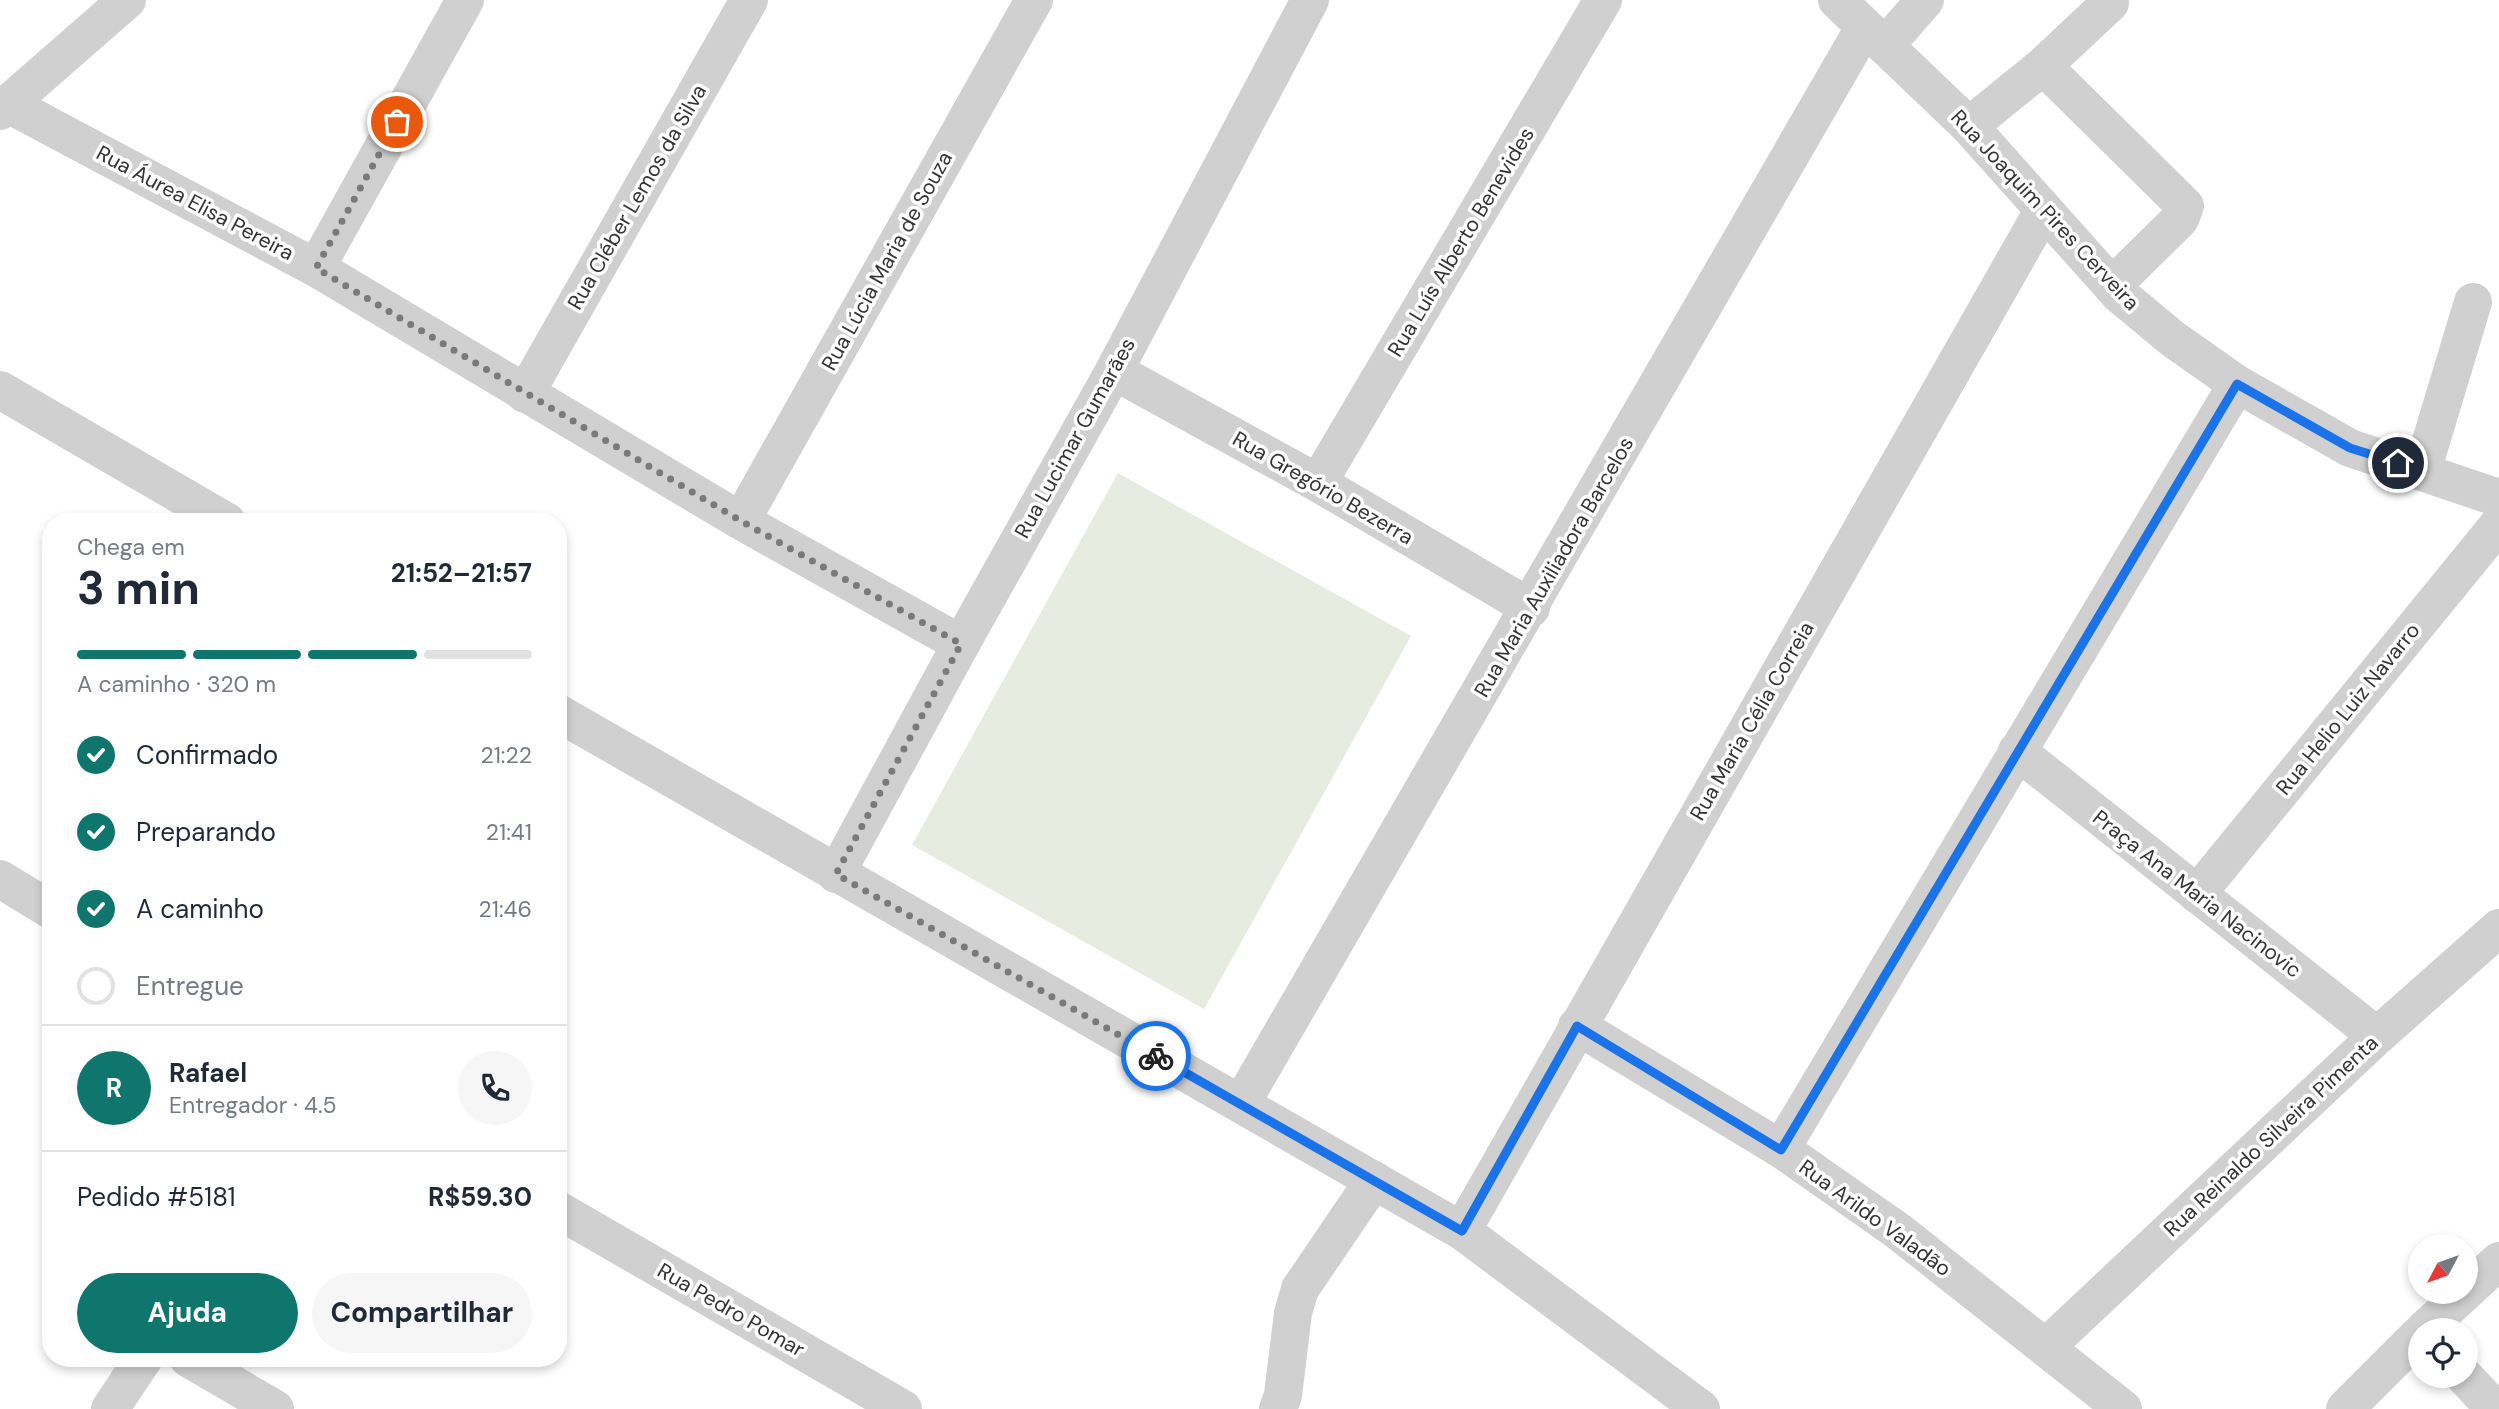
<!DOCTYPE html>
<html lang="pt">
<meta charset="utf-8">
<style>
:root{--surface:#fff;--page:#f6f6f7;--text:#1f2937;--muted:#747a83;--line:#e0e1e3;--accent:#0f766e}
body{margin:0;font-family:"DM Sans",sans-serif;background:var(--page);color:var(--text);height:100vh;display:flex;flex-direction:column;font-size:26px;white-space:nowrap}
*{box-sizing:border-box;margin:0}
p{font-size:23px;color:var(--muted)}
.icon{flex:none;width:38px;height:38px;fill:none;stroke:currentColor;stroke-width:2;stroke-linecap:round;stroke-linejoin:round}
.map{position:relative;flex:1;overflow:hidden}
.details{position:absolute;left:42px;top:513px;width:525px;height:854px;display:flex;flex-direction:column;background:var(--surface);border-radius:28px;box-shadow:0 4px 10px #0003}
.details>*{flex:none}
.needle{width:46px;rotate:229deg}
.tools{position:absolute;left:2408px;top:1234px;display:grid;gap:14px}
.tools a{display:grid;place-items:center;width:70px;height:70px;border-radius:50%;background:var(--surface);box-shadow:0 4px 10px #0003;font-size:35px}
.pin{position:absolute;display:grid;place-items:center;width:60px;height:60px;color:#fff;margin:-30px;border:4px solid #fff;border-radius:50%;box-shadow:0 2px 7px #0007}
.courier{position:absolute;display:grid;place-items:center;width:70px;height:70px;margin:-35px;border:5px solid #1a73e8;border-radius:50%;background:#fff;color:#222;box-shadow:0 2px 9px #0007}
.headline em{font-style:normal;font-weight:700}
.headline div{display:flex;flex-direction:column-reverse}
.headline{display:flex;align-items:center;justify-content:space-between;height:119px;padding:0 35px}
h1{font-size:46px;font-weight:700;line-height:52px}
.bar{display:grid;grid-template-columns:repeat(4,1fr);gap:10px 7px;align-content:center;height:84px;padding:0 35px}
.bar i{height:9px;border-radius:5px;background:var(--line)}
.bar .selected{background:var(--accent)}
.bar p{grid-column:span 4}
.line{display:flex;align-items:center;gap:18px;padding:0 35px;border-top:2px solid var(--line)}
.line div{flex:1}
.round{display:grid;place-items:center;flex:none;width:74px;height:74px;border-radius:37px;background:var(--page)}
ol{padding:0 35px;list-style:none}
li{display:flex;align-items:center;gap:21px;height:77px}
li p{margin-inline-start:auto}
li .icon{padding:7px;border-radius:50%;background:var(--accent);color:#fff;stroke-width:4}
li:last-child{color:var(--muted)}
li i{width:38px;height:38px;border:4px solid var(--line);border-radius:50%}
.action{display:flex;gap:14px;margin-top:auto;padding:14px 35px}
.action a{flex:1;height:80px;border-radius:42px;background:var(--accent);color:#fff;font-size:28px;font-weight:700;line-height:80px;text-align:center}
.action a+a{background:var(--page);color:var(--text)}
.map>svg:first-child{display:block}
</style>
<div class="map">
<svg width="2499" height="1409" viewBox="0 0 2499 1409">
<rect width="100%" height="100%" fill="#fff"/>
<path fill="#e6ecdf" d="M1118,473l293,163 -207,373 -292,-164z"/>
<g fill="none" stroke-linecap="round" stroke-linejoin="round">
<g stroke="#d0d0d0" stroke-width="38">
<path d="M1837,0l132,126 151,169 53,44 64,45 113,64 149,50"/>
<path d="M1885,46l40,-46"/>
<path d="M2043,66l142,140 -5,13 -68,67"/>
<path d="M8,104l308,164 425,253 220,123"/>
<path d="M0,111l127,-111"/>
<path d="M1969,126l74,-60 67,-63"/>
<path d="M316,268l149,-268"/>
<path d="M1114,371l204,112 213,125"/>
<path d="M0,390l227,132"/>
<path d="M525,394l224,-394"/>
<path d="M2422,471l51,-169"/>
<path d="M1318,483l285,-483"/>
<path d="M741,521l293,-521"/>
<path d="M558,713l904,518 239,178"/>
<path d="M2017,751l360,285"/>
<path d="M836,874l125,-230 153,-273 196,-371"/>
<path d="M0,879l51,31"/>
<path d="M2197,894l302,-370"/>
<path d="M1577,1026l204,123 117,82 225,178"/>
<path d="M1241,1104l623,-1076"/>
<path d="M1781,1149l456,-765"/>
<path d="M558,1210l345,199"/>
<path d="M1462,1231l581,-1020"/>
<path d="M2424,1330l75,-69"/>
<path d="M2046,1347l331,-311 122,-108"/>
<path d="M188,1358l87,51"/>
<path d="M2464,1376l31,33"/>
<path d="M110,1409l34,-51"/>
<path d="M1278,1409l5,-14 10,-82 7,-24 74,-109"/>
<path d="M2345,1409l75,-75"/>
</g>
</g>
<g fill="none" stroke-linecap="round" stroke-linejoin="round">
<path stroke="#7a7a7a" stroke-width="7" stroke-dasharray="0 12.6" d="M397,122l-81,146 425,253 220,123 -125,230 320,182"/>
<path stroke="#1a73e8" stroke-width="9" d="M1156,1056l306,175 115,-205 204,124 456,-766 113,64 48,15"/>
</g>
<g text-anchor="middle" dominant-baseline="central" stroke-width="7" stroke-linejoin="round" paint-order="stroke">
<g font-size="21" fill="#333" stroke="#fff">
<text transform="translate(637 197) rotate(-60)">Rua Cléber Lemos da Silva</text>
<text transform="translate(195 203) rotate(28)">Rua Áurea Elisa Pereira</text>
<text transform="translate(2045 210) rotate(47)">Rua Joaquim Pires Cerveira</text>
<text transform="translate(1461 242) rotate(-59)">Rua Luís Alberto Benevides</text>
<text transform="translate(887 261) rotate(-61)">Rua Lúcia Maria de Souza</text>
<text transform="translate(1075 438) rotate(-61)">Rua Lucimar Gumarães</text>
<text transform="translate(1323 488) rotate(30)">Rua Gregório Bezerra</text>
<text transform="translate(1554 567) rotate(-60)">Rua Maria Auxiliadora Barcelos</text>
<text transform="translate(2348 709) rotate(-51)">Rua Helio Luiz Navarro</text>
<text transform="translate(1752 721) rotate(-60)">Rua Maria Célia Correia</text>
<text transform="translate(2197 894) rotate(38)">Praça Ana Maria Nacinovic</text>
<text transform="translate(2271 1136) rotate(-43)">Rua Reinaldo Silveira Pimenta</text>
<text transform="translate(1875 1218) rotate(36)">Rua Arildo Valadão</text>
<text transform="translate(731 1310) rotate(30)">Rua Pedro Pomar</text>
</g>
</g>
</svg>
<div class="tools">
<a><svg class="needle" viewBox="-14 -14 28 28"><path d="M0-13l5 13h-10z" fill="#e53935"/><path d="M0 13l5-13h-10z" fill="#747a83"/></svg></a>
<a><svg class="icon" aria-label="locate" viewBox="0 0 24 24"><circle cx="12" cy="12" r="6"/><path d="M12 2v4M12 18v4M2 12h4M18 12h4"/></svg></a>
</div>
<div class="pin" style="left:397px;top:122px;background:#ea580c"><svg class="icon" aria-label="bag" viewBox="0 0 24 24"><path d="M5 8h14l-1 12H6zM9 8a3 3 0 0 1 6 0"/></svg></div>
<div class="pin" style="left:2398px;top:463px;background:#1f2937"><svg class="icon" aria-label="home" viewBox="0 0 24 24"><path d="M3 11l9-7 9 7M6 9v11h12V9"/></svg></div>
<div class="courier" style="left:1156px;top:1056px"><svg class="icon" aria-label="bike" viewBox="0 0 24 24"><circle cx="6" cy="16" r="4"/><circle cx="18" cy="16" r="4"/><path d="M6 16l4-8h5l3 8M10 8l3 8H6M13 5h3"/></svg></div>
<section class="details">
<div class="headline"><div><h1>3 min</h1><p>Chega em</p></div><em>21:52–21:57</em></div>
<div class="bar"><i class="selected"></i><i class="selected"></i><i class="selected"></i><i></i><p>A caminho · 320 m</p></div>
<ol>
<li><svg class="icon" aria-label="check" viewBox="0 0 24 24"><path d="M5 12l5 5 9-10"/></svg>Confirmado<p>21:22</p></li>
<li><svg class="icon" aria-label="check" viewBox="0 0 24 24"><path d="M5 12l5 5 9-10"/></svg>Preparando<p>21:41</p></li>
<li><svg class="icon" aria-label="check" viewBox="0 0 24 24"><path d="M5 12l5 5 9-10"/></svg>A caminho<p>21:46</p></li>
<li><i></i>Entregue</li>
</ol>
<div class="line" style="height:126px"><b class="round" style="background:var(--accent);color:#fff">R</b><div><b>Rafael</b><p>Entregador · 4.5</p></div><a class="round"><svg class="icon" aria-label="phone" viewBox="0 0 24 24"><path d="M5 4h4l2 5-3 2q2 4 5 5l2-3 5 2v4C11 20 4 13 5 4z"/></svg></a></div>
<div class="line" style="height:91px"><div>Pedido #5181</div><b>R$59.30</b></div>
<div class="action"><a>Ajuda</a><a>Compartilhar</a></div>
</section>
</div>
